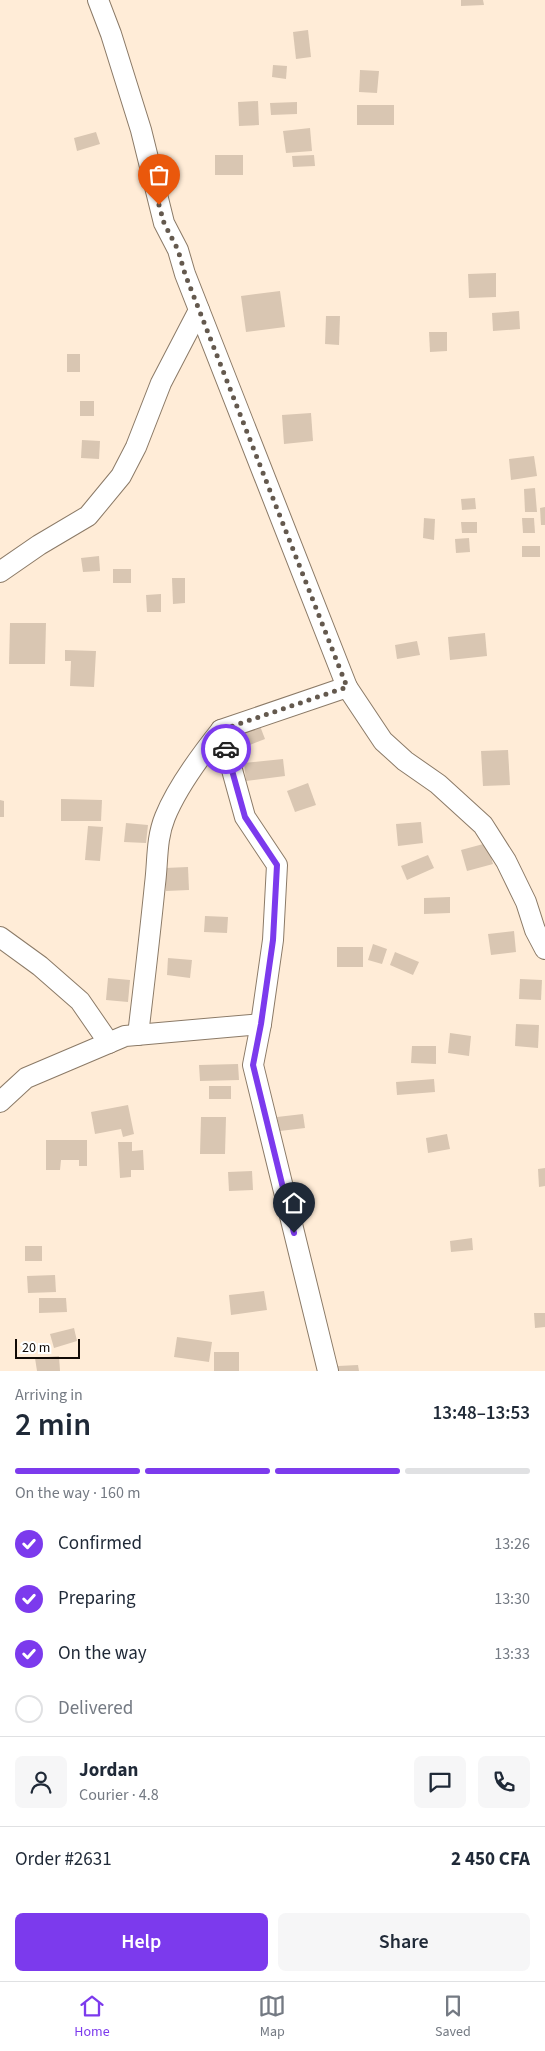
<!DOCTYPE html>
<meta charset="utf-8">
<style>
:root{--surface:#fff;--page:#f6f6f7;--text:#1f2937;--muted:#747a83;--line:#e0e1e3;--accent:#7c3aed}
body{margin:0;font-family:"Source Sans 3",sans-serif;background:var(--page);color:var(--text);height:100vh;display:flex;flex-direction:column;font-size:19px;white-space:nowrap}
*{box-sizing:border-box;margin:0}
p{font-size:16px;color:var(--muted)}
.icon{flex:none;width:28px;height:28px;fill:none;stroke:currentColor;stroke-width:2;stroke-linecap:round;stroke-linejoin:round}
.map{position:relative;height:1371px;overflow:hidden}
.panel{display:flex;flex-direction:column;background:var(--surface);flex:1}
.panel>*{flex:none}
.scale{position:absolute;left:15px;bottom:12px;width:65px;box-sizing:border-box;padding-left:5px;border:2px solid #110a05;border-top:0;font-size:14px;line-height:18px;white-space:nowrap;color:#110a05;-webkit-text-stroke:4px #fff;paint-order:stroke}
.pin{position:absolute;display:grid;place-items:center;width:42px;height:42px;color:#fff;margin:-51px -21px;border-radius:50% 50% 50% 0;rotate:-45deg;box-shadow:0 0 5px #0007}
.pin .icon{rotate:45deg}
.courier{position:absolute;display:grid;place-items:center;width:50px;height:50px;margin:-25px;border:4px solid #7c3aed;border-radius:50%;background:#fff;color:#222;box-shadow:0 1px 6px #0007}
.headline em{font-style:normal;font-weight:600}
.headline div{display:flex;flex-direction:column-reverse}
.headline{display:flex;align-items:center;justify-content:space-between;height:85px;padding:0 15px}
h1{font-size:32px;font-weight:600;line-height:38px}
.bar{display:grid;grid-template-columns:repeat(4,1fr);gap:8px 5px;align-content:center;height:60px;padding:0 15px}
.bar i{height:6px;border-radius:4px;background:var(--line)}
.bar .active{background:var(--accent)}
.bar p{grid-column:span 4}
.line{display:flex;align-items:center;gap:12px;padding:0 15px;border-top:1px solid var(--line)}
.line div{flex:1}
.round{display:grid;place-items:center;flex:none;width:52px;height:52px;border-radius:8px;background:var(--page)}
ol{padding:0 15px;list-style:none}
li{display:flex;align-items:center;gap:15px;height:55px}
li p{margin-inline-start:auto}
li .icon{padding:5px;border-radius:50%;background:var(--accent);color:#fff;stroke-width:4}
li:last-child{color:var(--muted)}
li i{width:28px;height:28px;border:2px solid var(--line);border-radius:50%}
.action{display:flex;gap:10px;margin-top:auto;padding:10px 15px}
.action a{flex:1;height:58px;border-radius:8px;background:var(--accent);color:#fff;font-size:20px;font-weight:600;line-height:58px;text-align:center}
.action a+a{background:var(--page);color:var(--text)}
.tabs{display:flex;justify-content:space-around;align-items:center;height:70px;border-top:1px solid var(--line);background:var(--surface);font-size:14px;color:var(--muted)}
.tabs a{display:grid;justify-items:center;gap:2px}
.tabs .active{color:var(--accent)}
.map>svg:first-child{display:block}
</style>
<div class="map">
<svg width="545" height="1371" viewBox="0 0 545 1371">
<rect width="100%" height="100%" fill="#ffecd7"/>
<g fill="#d9c6b2">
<path d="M461,0h22l1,5 -23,1z"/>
<path d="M308,30l3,27 -15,2 -3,-27z"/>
<path d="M273,65l14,1 -1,13 -14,-2z"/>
<path d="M360,70l19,1 -2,22 -18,-1z"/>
<path d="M258,101l1,24 -20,1 -1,-24z"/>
<path d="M297,102v12l-26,1 -1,-12z"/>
<rect x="357" y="105" width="37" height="20"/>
<path d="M310,128l2,23 -26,2 -3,-22z"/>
<path d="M96,132l4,12 -23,7 -3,-13z"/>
<rect x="215" y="155" width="28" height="20"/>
<path d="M314,155l1,11 -22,1 -1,-11z"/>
<path d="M496,273v24l-27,1 -1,-24z"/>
<path d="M280,291l5,36 -39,5 -5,-36z"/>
<path d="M519,311l1,18 -27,2 -1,-18z"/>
<path d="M326,316h14l-1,29 -14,-1z"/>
<path d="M429,332h18v19l-17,1z"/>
<rect x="67" y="354" width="13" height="18"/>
<rect x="80" y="401" width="14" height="15"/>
<path d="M311,413l2,28 -29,3 -2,-29z"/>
<path d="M82,440l18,1 -1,18 -18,-1z"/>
<path d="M534,456l3,20 -26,4 -2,-21z"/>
<path d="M535,488l2,24h-12l-1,-23z"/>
<path d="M475,498l1,11 -14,1 -1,-11z"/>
<path d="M545,507v18h-4l-1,-17z"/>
<path d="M424,518l11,1 -1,21 -11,-2z"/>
<path d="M522,518h12l1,15h-12z"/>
<path d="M461,522h16v11h-15z"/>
<path d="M469,538l1,14 -14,1 -1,-14z"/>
<rect x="522" y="546" width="18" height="11"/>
<path d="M99,556l1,15 -17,1 -2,-14z"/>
<rect x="113" y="569" width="18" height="14"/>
<path d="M172,578h13v25l-12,1z"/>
<path d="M161,594v18h-14l-1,-17z"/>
<path d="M10,623h36l-1,41h-36z"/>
<path d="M485,633l2,23 -37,4 -2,-23z"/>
<path d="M417,641l3,14 -23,4 -2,-14z"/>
<path d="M65,650l31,1 -2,36 -24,-1 1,-25h-6z"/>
<path d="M260,726l5,13 -23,9 -5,-14z"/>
<path d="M508,750l2,35 -27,1 -2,-35z"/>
<path d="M283,759l2,17 -39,5 -2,-18z"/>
<path d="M308,783l8,22 -21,7 -8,-21z"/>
<path d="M61,799l41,1 -1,21h-40z"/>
<path d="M0,800l4,1v16h-4z"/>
<path d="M421,822l2,21 -25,3 -2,-22z"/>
<path d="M126,823l22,2 -2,18 -22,-1z"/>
<path d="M88,826l15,1 -3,34 -15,-1z"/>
<path d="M487,843l6,21 -26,7 -6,-21z"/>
<path d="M428,855l6,13 -27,12 -6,-14z"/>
<path d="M188,867l1,23 -23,1 -1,-23z"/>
<path d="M450,897v16l-26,1v-16z"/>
<path d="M205,916l23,1 -1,16 -23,-1z"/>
<path d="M514,931l2,21 -25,3 -3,-21z"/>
<path d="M373,944l14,5 -5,15 -14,-4z"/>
<rect x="337" y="947" width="26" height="20"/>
<path d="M395,952l24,10 -6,13 -23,-10z"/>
<path d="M168,958l24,2 -2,18 -23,-3z"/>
<path d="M108,978l22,2 -2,22 -22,-2z"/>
<path d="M520,979l22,1 -1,20 -22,-1z"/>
<path d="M516,1024l23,1 -1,23 -23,-2z"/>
<path d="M450,1033l21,3 -2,20 -21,-3z"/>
<path d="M412,1046h24v18l-25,-1z"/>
<path d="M238,1064l1,16 -39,1 -1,-16z"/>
<path d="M434,1079l1,13 -38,3 -1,-13z"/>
<rect x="209" y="1086" width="22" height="13"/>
<path d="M128,1105l6,29 -11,3 -2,-8 -26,5 -4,-22z"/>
<path d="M303,1114l2,14 -25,3 -3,-14z"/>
<path d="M201,1117h25l-1,37h-25z"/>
<path d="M447,1134l3,15 -22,4 -2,-15z"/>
<path d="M46,1140h41v26h-8v-6h-18l-1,10h-14z"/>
<path d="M118,1142h14v9l11,-1 1,20h-13v7l-11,1z"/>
<path d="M545,1168v18l-6,1 -1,-18z"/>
<path d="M252,1171l1,19 -24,1 -1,-19z"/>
<path d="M472,1238l1,12 -22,2 -1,-11z"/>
<rect x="25" y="1246" width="17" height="15"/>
<path d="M55,1275l1,17 -28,1 -1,-17z"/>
<path d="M264,1291l3,19 -36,5 -2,-20z"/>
<path d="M39,1298h27l1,14 -28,1z"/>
<path d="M534,1313h11v14l-10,1z"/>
<path d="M74,1328l3,13 -23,7 -4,-14z"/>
<path d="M177,1337l35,5 -3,20 -35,-5z"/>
<rect x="214" y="1352" width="25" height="19"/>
<path d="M59,1356l1,15h-23l-2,-13z"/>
<path d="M358,1365l1,6h-21v-5z"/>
</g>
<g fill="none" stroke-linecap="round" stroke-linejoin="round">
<defs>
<g id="street">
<path d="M98,0l13,34 30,96 23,93 14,27 7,24 162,413 -126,43 24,87 32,48 -4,75 -12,84 -8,41 75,306"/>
<path d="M0,572l39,-27 49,-29 33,-40 15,-29 25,-64 38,-73"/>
<path d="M347,687l36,54 22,20 33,23 45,41 23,36 20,41 9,28 10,19"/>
<path d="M0,937l40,29 40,35 29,42"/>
<path d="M138,1035c6,-50 12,-101 17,-151 3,-23 1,-45 10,-67 12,-30 36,-62 56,-87"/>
<path d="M0,1102l26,-24 99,-42 136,-12"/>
</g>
</defs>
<use href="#street" stroke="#8b7a67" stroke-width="22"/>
<use href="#street" stroke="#fff" stroke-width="20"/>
</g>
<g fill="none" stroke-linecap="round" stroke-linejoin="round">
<path stroke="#64594e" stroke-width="5" stroke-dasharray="0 9" d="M159,205l5,18 14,27 7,24 162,413 -126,43 5,19"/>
<path stroke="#7c3aed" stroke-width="6" d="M226,749l19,68 32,48 -4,75 -12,84 -8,41 41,168"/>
</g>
</svg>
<div class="scale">20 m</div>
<div class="pin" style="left:159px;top:205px;background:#ea580c"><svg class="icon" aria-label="bag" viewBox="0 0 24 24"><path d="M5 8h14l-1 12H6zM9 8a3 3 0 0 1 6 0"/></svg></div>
<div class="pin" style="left:294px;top:1233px;background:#1f2937"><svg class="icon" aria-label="home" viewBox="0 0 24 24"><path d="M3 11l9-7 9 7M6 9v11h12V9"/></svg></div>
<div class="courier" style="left:226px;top:749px"><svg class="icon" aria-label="car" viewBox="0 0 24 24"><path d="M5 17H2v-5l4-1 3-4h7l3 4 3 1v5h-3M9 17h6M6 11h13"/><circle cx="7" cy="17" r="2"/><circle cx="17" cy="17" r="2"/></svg></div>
</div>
<section class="panel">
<div class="headline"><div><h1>2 min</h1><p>Arriving in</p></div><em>13:48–13:53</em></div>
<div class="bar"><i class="active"></i><i class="active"></i><i class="active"></i><i></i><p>On the way · 160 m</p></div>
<ol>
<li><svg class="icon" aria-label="check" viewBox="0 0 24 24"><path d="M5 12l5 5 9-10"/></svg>Confirmed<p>13:26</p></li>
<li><svg class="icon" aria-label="check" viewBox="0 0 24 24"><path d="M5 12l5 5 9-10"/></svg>Preparing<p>13:30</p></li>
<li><svg class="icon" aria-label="check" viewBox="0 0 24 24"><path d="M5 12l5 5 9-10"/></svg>On the way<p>13:33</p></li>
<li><i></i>Delivered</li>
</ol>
<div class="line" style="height:90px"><a class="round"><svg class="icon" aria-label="person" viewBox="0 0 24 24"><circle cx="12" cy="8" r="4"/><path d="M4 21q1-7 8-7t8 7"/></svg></a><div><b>Jordan</b><p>Courier · 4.8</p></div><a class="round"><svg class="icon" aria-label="chat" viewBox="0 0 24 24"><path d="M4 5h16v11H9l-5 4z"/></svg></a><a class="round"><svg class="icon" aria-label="phone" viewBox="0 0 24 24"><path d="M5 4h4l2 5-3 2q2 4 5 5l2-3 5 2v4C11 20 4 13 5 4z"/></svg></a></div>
<div class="line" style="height:65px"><div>Order #2631</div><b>2 450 CFA</b></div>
<div class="action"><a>Help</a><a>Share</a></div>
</section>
<nav class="tabs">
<a class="active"><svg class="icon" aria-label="home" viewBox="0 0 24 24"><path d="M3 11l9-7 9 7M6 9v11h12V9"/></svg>Home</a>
<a><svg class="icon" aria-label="map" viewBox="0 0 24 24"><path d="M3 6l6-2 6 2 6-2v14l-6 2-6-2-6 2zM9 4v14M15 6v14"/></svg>Map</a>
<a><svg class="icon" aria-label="saved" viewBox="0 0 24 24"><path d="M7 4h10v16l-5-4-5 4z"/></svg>Saved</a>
</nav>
